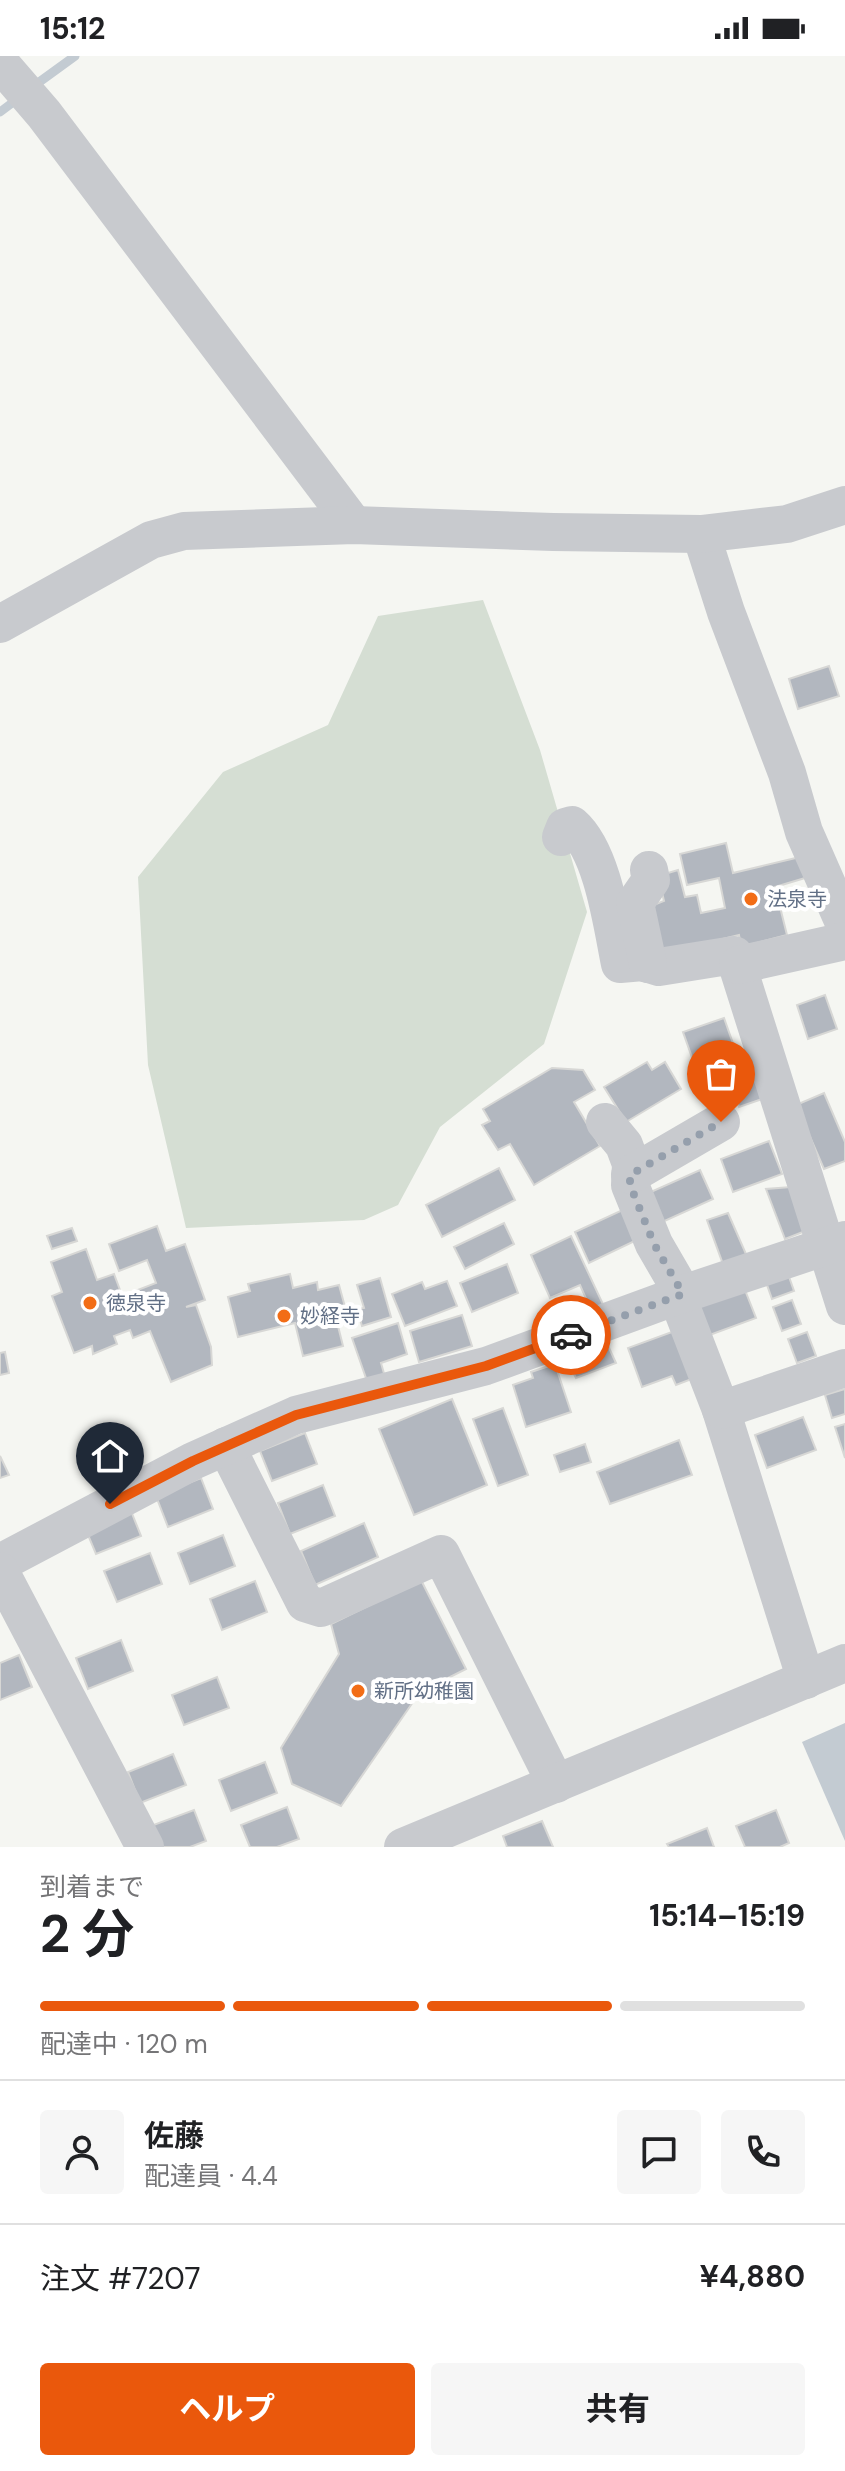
<!DOCTYPE html>
<html lang="ja">
<meta charset="utf-8">
<style>
:root{--surface:#fff;--page:#f6f6f6;--text:#202124;--muted:#757577;--line:#e0e0e0;--accent:#ea580c}
body{margin:0;font-family:"DM Sans","Noto Sans JP",sans-serif;background:var(--page);color:var(--text);height:100vh;display:flex;flex-direction:column;font-size:30px;white-space:nowrap}
*{box-sizing:border-box;margin:0}
p{font-size:26px;color:var(--muted)}
.icon{flex:none;width:44px;height:44px;fill:none;stroke:currentColor;stroke-width:2;stroke-linecap:round;stroke-linejoin:round}
.map{position:relative;height:1791px;overflow:hidden}
.drawer{display:flex;flex-direction:column;background:var(--surface);flex:1}
.drawer>*{flex:none}
.pin{position:absolute;display:grid;place-items:center;width:68px;height:68px;color:#fff;margin:-82px -34px;border-radius:50% 50% 50% 0;rotate:-45deg;box-shadow:0 0 8px #0007}
.pin .icon{rotate:45deg}
.courier{position:absolute;display:grid;place-items:center;width:80px;height:80px;margin:-40px;border:6px solid #ea580c;border-radius:50%;background:#fff;color:#222;box-shadow:0 2px 10px #0007}
.headline em{font-style:normal;font-weight:700}
.headline div{display:flex;flex-direction:column-reverse}
.headline{display:flex;align-items:center;justify-content:space-between;height:136px;padding:0 40px}
h1{font-size:52px;font-weight:700;line-height:60px}
.bar{display:grid;grid-template-columns:repeat(4,1fr);gap:12px 8px;align-content:center;height:96px;padding:0 40px}
.bar i{height:10px;border-radius:6px;background:var(--line)}
.bar .current{background:var(--accent)}
.bar p{grid-column:span 4}
.line{display:flex;align-items:center;gap:20px;padding:0 40px;border-top:2px solid var(--line)}
.line div{flex:1}
.round{display:grid;place-items:center;flex:none;width:84px;height:84px;border-radius:8px;background:var(--page)}
.cta{display:flex;gap:16px;margin-top:auto;padding:16px 40px}
.cta a{flex:1;height:92px;border-radius:8px;background:var(--accent);color:#fff;font-size:32px;font-weight:700;line-height:92px;text-align:center}
.cta a+a{background:var(--page);color:var(--text)}
.status{display:flex;justify-content:space-between;align-items:center;height:56px;padding:0 40px;background:var(--surface);direction:ltr}
.status svg{height:22px;fill:currentColor}
.map>svg:first-child{display:block}
</style>
<div class="status"><b>15:12</b><svg viewBox="0 0 49 12"><path d="M0 12V9h3v3zM5 12V6h3v6zM10 12V3h3v9zM15 12V0h3v12zM26 1h20v11H26zM47 4h2v5h-2z"/></svg></div>
<div class="map">
<svg width="845" height="1791" viewBox="0 0 845 1791">
<rect width="100%" height="100%" fill="#f5f6f2"/>
<path fill="#d5ded3" d="M483,544l57,150 47,162 -43,132 -104,83 -42,78 -34,15 -178,8 -38,-163 -10,-188 85,-105 105,-47 50,-109z"/>
<path fill="#c3cbd2" d="M845,1667v118l-43,-99z"/>
<g fill="none" stroke-linecap="round" stroke-linejoin="round">
<g stroke="#c3cbd2" stroke-width="9">
<path d="M31,32l44,-32"/>
<path d="M0,56l20,-15"/>
</g>
</g>
<g fill="#b2b7bf" stroke="#d7d7d5" stroke-width="2">
<path d="M829,610l10,30 -41,13 -9,-30z"/>
<path d="M726,787l7,30 67,-16 5,21 -30,9 12,48 -46,12 -2,-12 -85,21 -3,-50 13,-5 -6,-25 20,-6 7,27 12,-2 4,18 24,-5 -6,-30 -32,7 -7,-31z"/>
<path d="M825,939l12,34 -29,10 -11,-34z"/>
<path d="M724,962l12,34 -41,14 -12,-34z"/>
<path d="M647,1006l5,8 13,-8 16,27 -55,33 -22,-35z"/>
<path d="M755,1007l13,34 -29,10 -12,-34z"/>
<path d="M552,1012l31,2 12,20 -21,12 26,44 -66,39 -24,-41 -12,6 -16,-25 8,-4 -7,-12z"/>
<path d="M824,1037l21,49v19l-21,8 -28,-64z"/>
<path d="M769,1085l13,33 -49,18 -12,-33z"/>
<path d="M499,1112l16,32 -73,37 -16,-32z"/>
<path d="M700,1114l13,29 -55,25 -14,-29z"/>
<path d="M791,1131l17,43 -23,9 -19,-50z"/>
<path d="M629,1151l14,30 -54,26 -14,-31z"/>
<path d="M728,1157l18,41 -22,13 -17,-47z"/>
<path d="M504,1167l10,21 -49,25 -11,-22z"/>
<path d="M157,1170l9,25 19,-7 20,56 -19,7 10,-2 15,42 1,18 -41,17 -21,-51 -17,7 -3,-8 -16,6 3,8 -24,10 -1,-8 -18,7 -22,-57 10,-4 -11,-30 35,-13 11,31 17,-6 12,32 13,-5 -4,-10 21,-8 -9,-23 -28,11 -10,-27z"/>
<path d="M72,1172l5,13 -25,8 -5,-13z"/>
<path d="M571,1180l37,79 -12,6 -16,-36 -30,13 -19,-43z"/>
<path d="M507,1208l11,29 -46,19 -12,-29z"/>
<path d="M290,1218l3,14 24,-6 1,8 21,-5 6,22 -11,3 9,36 -40,10 -8,-33 -57,14 -10,-40 22,-6 -2,-7z"/>
<path d="M788,1218l6,17 -22,8 -6,-17z"/>
<path d="M380,1222l11,39 -29,9 -5,-17 7,-1 -7,-23z"/>
<path d="M447,1225l10,25 -52,20 -13,-32 30,-12 3,7z"/>
<path d="M743,1229l13,33 -49,18 -13,-33z"/>
<path d="M792,1244l9,24 -19,7 -9,-24z"/>
<path d="M462,1259l10,31 -53,16 -9,-31z"/>
<path d="M398,1267l9,31 -26,9 4,14 -18,4 -15,-43z"/>
<path d="M680,1273l17,48 -21,8 -4,-9 -30,11 -14,-39z"/>
<path d="M807,1276l9,24 -19,7 -9,-24z"/>
<path d="M604,1281l12,26 -40,15 -10,-20z"/>
<path d="M5,1296l4,21 -9,2v-22z"/>
<path d="M555,1308l16,48 -45,15 -13,-42 20,-7 -2,-6z"/>
<path d="M845,1333v25l-13,4 -7,-23z"/>
<path d="M452,1343l35,86 -73,30 -35,-86z"/>
<path d="M503,1352l25,67 -30,11 -25,-67z"/>
<path d="M803,1361l13,33 -49,18 -12,-33z"/>
<path d="M845,1368v34l-10,-31z"/>
<path d="M305,1377l12,31 -45,17 -12,-30z"/>
<path d="M679,1384l13,35 -82,29 -13,-32z"/>
<path d="M585,1388l6,18 -31,10 -6,-17z"/>
<path d="M0,1400l9,19 -9,3z"/>
<path d="M201,1422l12,31 -45,18 -12,-31z"/>
<path d="M323,1429l12,31 -45,18 -12,-31z"/>
<path d="M129,1450l12,30 -45,18 -13,-31z"/>
<path d="M364,1467l14,34 -63,28 -14,-34z"/>
<path d="M223,1479l12,31 -45,18 -12,-31z"/>
<path d="M150,1497l12,31 -45,18 -13,-31z"/>
<path d="M421,1524l45,89 -46,23 -79,114 -49,-22 -11,-36 58,-94 -8,-30z"/>
<path d="M255,1525l12,31 -45,18 -12,-31z"/>
<path d="M121,1584l12,31 -45,18 -12,-31z"/>
<path d="M19,1599l13,32 -32,13v-37z"/>
<path d="M217,1621l12,31 -45,17 -12,-30z"/>
<path d="M173,1698l13,31 -46,18 -12,-31z"/>
<path d="M265,1706l12,31 -46,18 -12,-31z"/>
<path d="M287,1751l12,32 -22,8h-27l-9,-22z"/>
<path d="M194,1754l12,31 -16,6h-34l-8,-20z"/>
<path d="M776,1754l13,33 -9,4h-35l-9,-21z"/>
<path d="M542,1765l11,26h-46l-4,-11z"/>
<path d="M707,1772l7,19h-45l-2,-3z"/>
</g>
<g fill="none" stroke-linecap="round" stroke-linejoin="round">
<g stroke="#c8cace" stroke-width="38">
<path d="M0,7l44,51 310,411"/>
<path d="M701,478l25,78 61,161 17,59 41,93"/>
<path d="M0,568l151,-84 33,-9 170,-6 199,7 148,2 86,-10 58,-19"/>
<path d="M561,781l4,-10 7,-2c31,27 40,100 48,139l23,-2 16,5 75,-12 111,351"/>
<path d="M648,908l-13,-61 16,-23 -2,-10"/>
<path d="M738,909l107,-24"/>
<path d="M605,1066l19,23 7,19 -1,21 24,59 29,50"/>
<path d="M630,1119l91,-53"/>
<path d="M677,1240l44,114 85,270"/>
<path d="M721,1354l124,-42"/>
<path d="M226,1390l79,157 16,5 120,-54 115,230"/>
<path d="M0,1507l193,-102 103,-46 190,-49 191,-70 168,-56"/>
<path d="M0,1515l145,276"/>
<path d="M403,1791l442,-184"/>
</g>
</g>
<g fill="none" stroke-linecap="round" stroke-linejoin="round">
<path stroke="#959fac" stroke-width="8" stroke-dasharray="0 14.4" d="M571,1279l112,-41 -29,-50 -24,-59v-10l91,-53"/>
<path stroke="#ea580c" stroke-width="10" d="M110,1448l83,-43 103,-46 190,-49 85,-31"/>
</g>
<g fill="#f26d16" stroke="#fff" stroke-width="3">
<circle cx="751" cy="843" r="8"/>
<circle cx="90" cy="1247" r="8"/>
<circle cx="284" cy="1260" r="8"/>
<circle cx="358" cy="1635" r="8"/>
</g>
<g text-anchor="middle" dominant-baseline="central" stroke-width="8" stroke-linejoin="round" paint-order="stroke">
<g font-size="20" fill="#627086" stroke="#fff" text-anchor="start">
<text x="767" y="843">法泉寺</text>
<text x="106" y="1247">徳泉寺</text>
<text x="300" y="1260">妙経寺</text>
<text x="374" y="1635">新所幼稚園</text>
</g>
</g>
</svg>
<div class="pin" style="left:721px;top:1066px;background:#ea580c"><svg class="icon" aria-label="bag" viewBox="0 0 24 24"><path d="M5 8h14l-1 12H6zM9 8a3 3 0 0 1 6 0"/></svg></div>
<div class="pin" style="left:110px;top:1448px;background:#1f2937"><svg class="icon" aria-label="home" viewBox="0 0 24 24"><path d="M3 11l9-7 9 7M6 9v11h12V9"/></svg></div>
<div class="courier" style="left:571px;top:1279px"><svg class="icon" aria-label="car" viewBox="0 0 24 24"><path d="M5 17H2v-5l4-1 3-4h7l3 4 3 1v5h-3M9 17h6M6 11h13"/><circle cx="7" cy="17" r="2"/><circle cx="17" cy="17" r="2"/></svg></div>
</div>
<section class="drawer">
<div class="headline"><div><h1>2 分</h1><p>到着まで</p></div><em>15:14–15:19</em></div>
<div class="bar"><i class="current"></i><i class="current"></i><i class="current"></i><i></i><p>配達中 · 120 m</p></div>
<div class="line" style="height:144px"><a class="round"><svg class="icon" aria-label="person" viewBox="0 0 24 24"><circle cx="12" cy="8" r="4"/><path d="M4 21q1-7 8-7t8 7"/></svg></a><div><b>佐藤</b><p>配達員 · 4.4</p></div><a class="round"><svg class="icon" aria-label="chat" viewBox="0 0 24 24"><path d="M4 5h16v11H9l-5 4z"/></svg></a><a class="round"><svg class="icon" aria-label="phone" viewBox="0 0 24 24"><path d="M5 4h4l2 5-3 2q2 4 5 5l2-3 5 2v4C11 20 4 13 5 4z"/></svg></a></div>
<div class="line" style="height:104px"><div>注文 #7207</div><b>¥4,880</b></div>
<div class="cta"><a>ヘルプ</a><a>共有</a></div>
</section>
